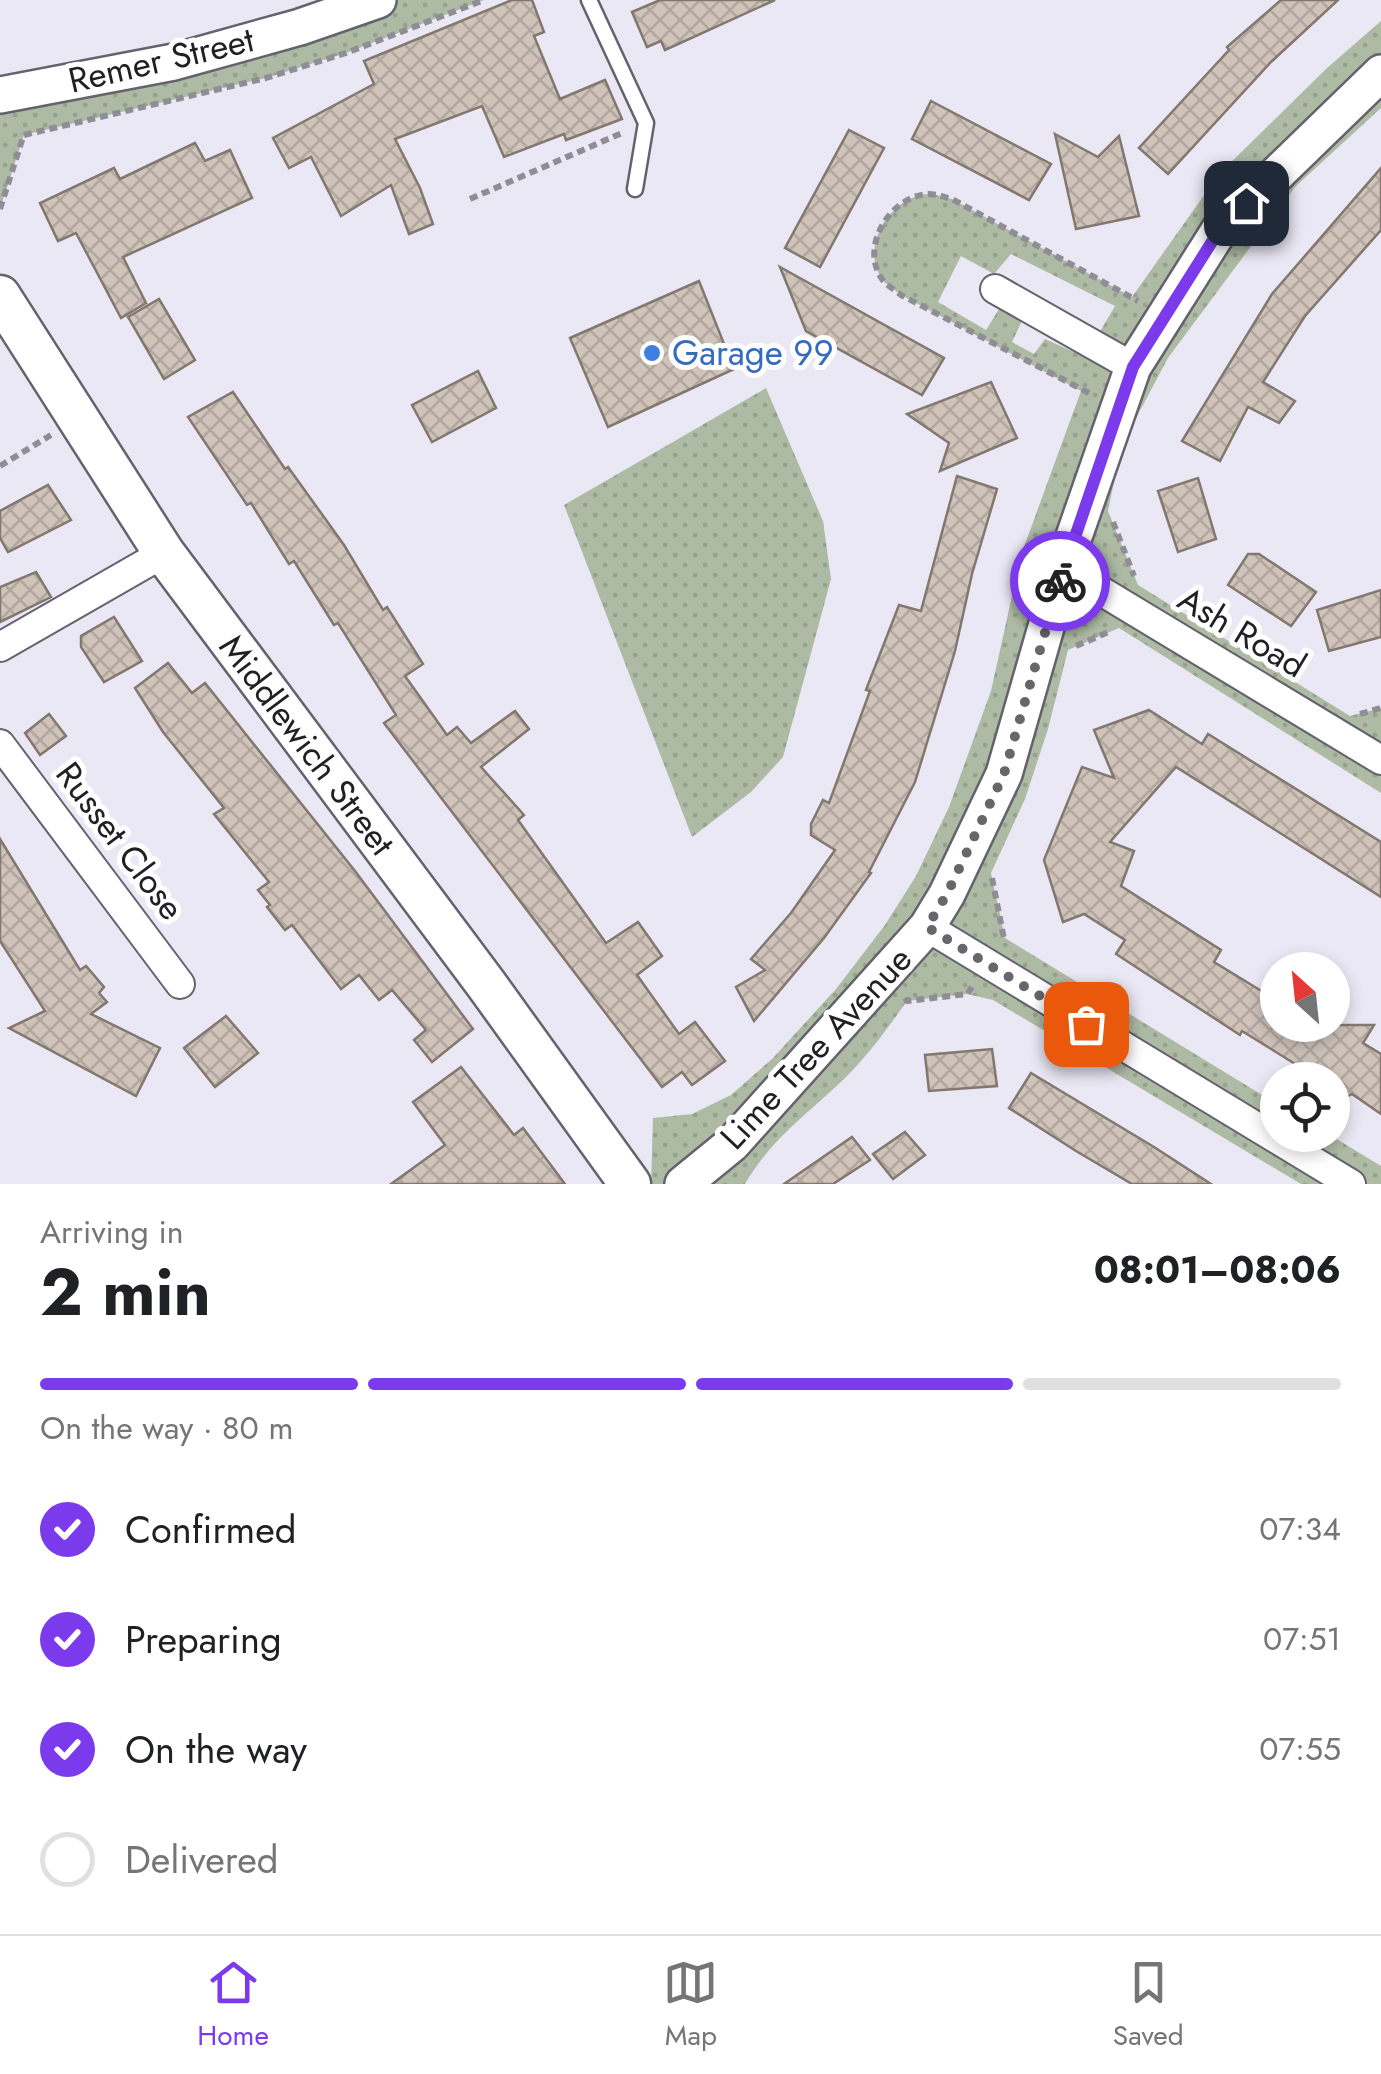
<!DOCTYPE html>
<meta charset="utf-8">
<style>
:root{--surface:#fff;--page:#f2f2f2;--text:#202124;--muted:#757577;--line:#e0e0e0;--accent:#7c3aed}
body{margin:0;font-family:Jost,sans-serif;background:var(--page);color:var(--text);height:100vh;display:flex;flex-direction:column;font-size:38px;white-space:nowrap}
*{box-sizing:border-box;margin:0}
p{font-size:32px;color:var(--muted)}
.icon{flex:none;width:55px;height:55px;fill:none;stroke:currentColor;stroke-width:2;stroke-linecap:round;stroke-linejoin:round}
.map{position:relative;height:1184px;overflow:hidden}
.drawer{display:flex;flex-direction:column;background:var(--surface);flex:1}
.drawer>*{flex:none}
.needle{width:65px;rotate:333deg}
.fabs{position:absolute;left:1260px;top:952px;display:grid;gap:20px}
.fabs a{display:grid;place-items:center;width:90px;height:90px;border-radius:50%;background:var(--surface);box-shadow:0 5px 15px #0003;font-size:50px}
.pin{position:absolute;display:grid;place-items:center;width:85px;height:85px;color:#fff;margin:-42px;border-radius:20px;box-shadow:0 5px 15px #0006}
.courier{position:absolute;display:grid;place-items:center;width:100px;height:100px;margin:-50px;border:8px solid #7c3aed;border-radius:50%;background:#fff;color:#222;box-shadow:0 2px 12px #0007}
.headline em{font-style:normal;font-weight:700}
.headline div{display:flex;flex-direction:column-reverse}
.headline{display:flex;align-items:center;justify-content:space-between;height:170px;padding:0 40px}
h1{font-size:65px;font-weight:700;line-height:75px}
.bar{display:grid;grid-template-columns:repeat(4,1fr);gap:15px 10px;align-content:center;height:120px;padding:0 40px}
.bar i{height:12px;border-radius:8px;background:var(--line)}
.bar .selected{background:var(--accent)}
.bar p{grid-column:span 4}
ol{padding:0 40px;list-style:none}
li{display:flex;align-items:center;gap:30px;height:110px}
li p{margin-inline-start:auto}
li .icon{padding:10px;border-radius:50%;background:var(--accent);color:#fff;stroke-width:4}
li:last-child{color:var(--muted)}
li i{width:55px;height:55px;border:5px solid var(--line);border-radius:50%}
.dock{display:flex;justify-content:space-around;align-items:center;height:140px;border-top:2px solid var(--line);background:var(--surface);font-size:28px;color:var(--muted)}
.dock a{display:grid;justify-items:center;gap:5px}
.dock .selected{color:var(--accent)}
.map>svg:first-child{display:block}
</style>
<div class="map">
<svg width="1381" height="1184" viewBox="0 0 1381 1184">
<defs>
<pattern id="green-dots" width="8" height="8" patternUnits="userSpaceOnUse" patternTransform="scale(2.5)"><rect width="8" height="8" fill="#aebba4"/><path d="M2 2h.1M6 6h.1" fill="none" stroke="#95a08d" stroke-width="1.8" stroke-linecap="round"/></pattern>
<pattern id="building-cross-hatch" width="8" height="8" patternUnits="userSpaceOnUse" patternTransform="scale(2.5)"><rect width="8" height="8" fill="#cfc3ba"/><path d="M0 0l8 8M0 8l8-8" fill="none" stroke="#b1a7a0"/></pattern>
</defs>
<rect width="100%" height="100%" fill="#ebe8f5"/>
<g fill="url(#green-dots)" fill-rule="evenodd">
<path d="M378,0h106l-138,53 -80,25 -242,57 -24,74v-114z"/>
<path d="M1381,21v87l-86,79 -127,171 -32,60 -20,54 -8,39 30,74 212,131 31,-8v85l-262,-165 -51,22 -20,79 -23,70 -34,74 14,65 272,166 1,31h52l51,31v18h-80l-308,-184 -26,-6 -60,7c-20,28 -40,56 -65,80 -37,35 -71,58 -97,103h-94l2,-66 39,-4 39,-19 42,-37 63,-69 49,-64 31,-49 33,-69 42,-116 30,-136 60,-164 -180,-96c-6,-5 -15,-10 -19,-16 -23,-33 9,-83 46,-85 8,0 16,3 24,5l180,98 87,-123 108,-106zM1011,254l104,52 -30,51 -40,-18 -11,15 -22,-12 16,-34 -21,-12 -21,34 -48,-28 23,-46 33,18z"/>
<path d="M766,388l57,133 8,58 -48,178 -32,35 -59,45 -128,-332z"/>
</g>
<g fill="url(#building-cross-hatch)" stroke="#837870" stroke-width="2.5">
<path d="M512,0h20l12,32 -10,4 26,63 45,-19 17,39 -56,21 -2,-6 -60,23 -22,-51 -87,33 25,49 13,36 -24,10 -18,-49 -50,31 -30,-59 -22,11 -16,-30 101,-54 -10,-23z"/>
<path d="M660,0h115l-110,50 -4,-9 -14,6 -15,-35z"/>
<path d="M1281,0h57l-67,62 -103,112 -29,-26 90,-98 -2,-3z"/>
<path d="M931,101l120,63 -22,36 -117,-61z"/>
<path d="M849,130l35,18 -64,119 -35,-19z"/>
<path d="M1055,134l43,23 21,-21 20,80 -63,13z"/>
<path d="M195,143l10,18 25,-11 22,48 -129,59 23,46 -25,15 -45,-85 -18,8 -18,-38 74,-35 6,11z"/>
<path d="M1381,168v62l-76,86 -42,66 32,19 -16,22 -31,-16 -28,54 -38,-20 90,-147z"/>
<path d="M780,267l164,91 -22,37 -116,-64z"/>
<path d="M699,281l35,88 -126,58 -38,-89z"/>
<path d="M159,299l36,61 -31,19 -36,-62z"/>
<path d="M478,371l18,37 -64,34 -20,-37z"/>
<path d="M991,382l26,56 -77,33 9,-28 -42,-29z"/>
<path d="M233,392l52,77 3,-2 56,78 39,65 4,-3 36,57 -18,12 42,59 10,-8 14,16 44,-32 14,18 -48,38 43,48 -6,5 88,123 32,-21 24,34 -25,19 42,59 16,-12 30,39 -33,24 -10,-13 -20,15 -278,-364 12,-8 -58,-92 -4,2 -40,-64 -5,3 -38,-61 -4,2 -59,-88z"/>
<path d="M957,476l40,13 -25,85 -17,77 -40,131 -46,90 2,1 -47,65 -70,83 -18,-34 29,-17 -14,-11 40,-46 44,-63 -24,-15v-11l12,-24 6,3 41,-112 -4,-1 33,-85 22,6z"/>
<path d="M1198,478l18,61 -38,13 -20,-61z"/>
<path d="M48,485l23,35 -63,32 -8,-14v-27z"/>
<path d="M1248,554h11l57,38 -25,34 -63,-41z"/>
<path d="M36,572l15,25 -51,25v-35z"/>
<path d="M1381,590v47l-52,14 -12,-41z"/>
<path d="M114,617l28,44 -38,21 -23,-35v-11z"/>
<path d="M168,663l24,30 13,-10 150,188 118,158 -41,33 -18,-22 12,-10 -34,-40 -13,10 -20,-25 -18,14 -49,-64 -7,5 -18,-23 3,-2 -12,-15 11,-8 -55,-68 10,-6 -61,-76 -28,-44z"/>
<path d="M1149,710l53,34 6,-10 173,108v55l-205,-130 -66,75 24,9 -13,35 100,64 -7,12 64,39v24h96l-11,18 18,11v60l-29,-20 -4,2 -16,-9v-7h-11l-79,-49 -2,4 -124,-81 9,-14 -41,-26 -21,8 -19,-62 38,-93 32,11 -20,-48z"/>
<path d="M49,714l17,22 -26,19 -15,-22z"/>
<path d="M0,839l80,131 6,-4 18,21 -5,6 8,9 -16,12 69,34 -24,48 -127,-68 36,-17 -45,-70z"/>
<path d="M226,1016l32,37 -43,34 -31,-39z"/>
<path d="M992,1049l5,37 -68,5 -4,-36z"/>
<path d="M461,1067l53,68 9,-7 42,56h-174l54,-39 -32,-43z"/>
<path d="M1031,1073l123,74 57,37h-79l-56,-33 -67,-43z"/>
<path d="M905,1132l20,23 -32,24 -20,-25z"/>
<path d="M852,1137l18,23 -37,24h-49z"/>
</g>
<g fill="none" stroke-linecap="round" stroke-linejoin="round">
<defs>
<path id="service" d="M589,0l57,123 -11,66"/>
<g id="minor">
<path d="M995,289l138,78"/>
<path d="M1063,568l318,192"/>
<path d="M0,647l164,-94"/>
<path d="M0,744l180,240"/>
<path d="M927,927l424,257"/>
</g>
<g id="tertiary">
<path d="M0,95l174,-33 126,-35 78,-27"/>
<path d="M683,1184l49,-40 195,-217 20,-33 57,-120 59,-206 70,-201 87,-138 161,-156"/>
</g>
<path id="secondary" d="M0,296l164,257 322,431 144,200"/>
</defs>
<use href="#service" stroke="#65616d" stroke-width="19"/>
<use href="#minor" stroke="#65616d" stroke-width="32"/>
<use href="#tertiary" stroke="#65616d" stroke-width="40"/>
<use href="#secondary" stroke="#65616d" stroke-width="45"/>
<g stroke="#908d97" stroke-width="6" stroke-dasharray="8 5" stroke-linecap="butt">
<path d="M24,135l242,-57 80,-25 138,-53"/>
<path d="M470,199l152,-66"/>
<path d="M0,209l24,-75"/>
<path d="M1089,393l-188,-98c-6,-5 -15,-10 -19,-16 -23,-33 9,-83 46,-85 8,0 16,3 24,5l186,102"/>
<path d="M0,466l51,-31"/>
<path d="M1113,522l21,54"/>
<path d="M1076,646l35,-15"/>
<path d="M1360,714l21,-6"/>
<path d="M992,878l12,61"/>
<path d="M905,998l2,3 60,-7 5,-7"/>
</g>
<use href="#service" stroke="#fff" stroke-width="14"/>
<use href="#minor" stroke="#fff" stroke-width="28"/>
<use href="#tertiary" stroke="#fff" stroke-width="35"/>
<use href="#secondary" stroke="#fff" stroke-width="40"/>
</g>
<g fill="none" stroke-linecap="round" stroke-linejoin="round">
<path stroke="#68656d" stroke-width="10" stroke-dasharray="0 18" d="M1060,581l-56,193 -57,120 -20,33 159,97"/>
<path stroke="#7c3aed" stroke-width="12" d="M1060,581l73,-214 87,-138 26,-26"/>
</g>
<circle fill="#3f7fe0" stroke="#fff" stroke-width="4" cx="652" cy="353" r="10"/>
<g text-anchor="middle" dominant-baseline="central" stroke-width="10" stroke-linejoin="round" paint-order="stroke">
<g font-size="35" fill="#211f24" stroke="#fff">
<text transform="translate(161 60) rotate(-13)">Remer Street</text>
<text transform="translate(1242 632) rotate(31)">Ash Road</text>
<text transform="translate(307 745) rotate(53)">Middlewich Street</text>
<text transform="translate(120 841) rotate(53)">Russet Close</text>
<text transform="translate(816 1048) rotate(-47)">Lime Tree Avenue</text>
</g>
<g font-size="35" fill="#366cbe" stroke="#fff" text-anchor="start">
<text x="672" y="353">Garage 99</text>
</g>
</g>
</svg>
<div class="fabs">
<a><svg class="needle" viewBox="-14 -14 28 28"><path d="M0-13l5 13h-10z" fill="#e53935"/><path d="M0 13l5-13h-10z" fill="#757577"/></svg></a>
<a><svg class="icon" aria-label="locate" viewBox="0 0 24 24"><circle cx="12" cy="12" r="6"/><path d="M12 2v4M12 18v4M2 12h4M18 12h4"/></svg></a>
</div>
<div class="pin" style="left:1086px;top:1024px;background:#ea580c"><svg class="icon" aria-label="bag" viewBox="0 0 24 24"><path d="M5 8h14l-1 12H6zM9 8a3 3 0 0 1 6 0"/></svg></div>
<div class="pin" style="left:1246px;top:203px;background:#1f2937"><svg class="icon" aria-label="home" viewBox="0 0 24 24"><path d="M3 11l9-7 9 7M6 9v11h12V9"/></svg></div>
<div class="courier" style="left:1060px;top:581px"><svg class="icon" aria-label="bike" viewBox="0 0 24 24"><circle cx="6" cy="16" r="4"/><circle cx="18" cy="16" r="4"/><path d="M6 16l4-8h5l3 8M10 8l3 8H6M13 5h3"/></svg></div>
</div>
<section class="drawer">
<div class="headline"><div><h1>2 min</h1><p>Arriving in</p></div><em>08:01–08:06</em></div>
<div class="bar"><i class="selected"></i><i class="selected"></i><i class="selected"></i><i></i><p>On the way · 80 m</p></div>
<ol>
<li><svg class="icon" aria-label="check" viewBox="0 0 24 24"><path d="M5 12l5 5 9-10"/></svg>Confirmed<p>07:34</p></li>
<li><svg class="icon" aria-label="check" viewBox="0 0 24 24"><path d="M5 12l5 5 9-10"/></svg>Preparing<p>07:51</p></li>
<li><svg class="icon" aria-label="check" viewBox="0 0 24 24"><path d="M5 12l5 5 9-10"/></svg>On the way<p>07:55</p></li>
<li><i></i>Delivered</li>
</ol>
</section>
<nav class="dock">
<a class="selected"><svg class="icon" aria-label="home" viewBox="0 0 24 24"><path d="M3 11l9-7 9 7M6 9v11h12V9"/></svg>Home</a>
<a><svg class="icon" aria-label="map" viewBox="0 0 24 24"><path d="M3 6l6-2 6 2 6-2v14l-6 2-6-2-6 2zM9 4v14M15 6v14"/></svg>Map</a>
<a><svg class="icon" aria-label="saved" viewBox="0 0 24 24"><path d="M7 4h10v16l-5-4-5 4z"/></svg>Saved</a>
</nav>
